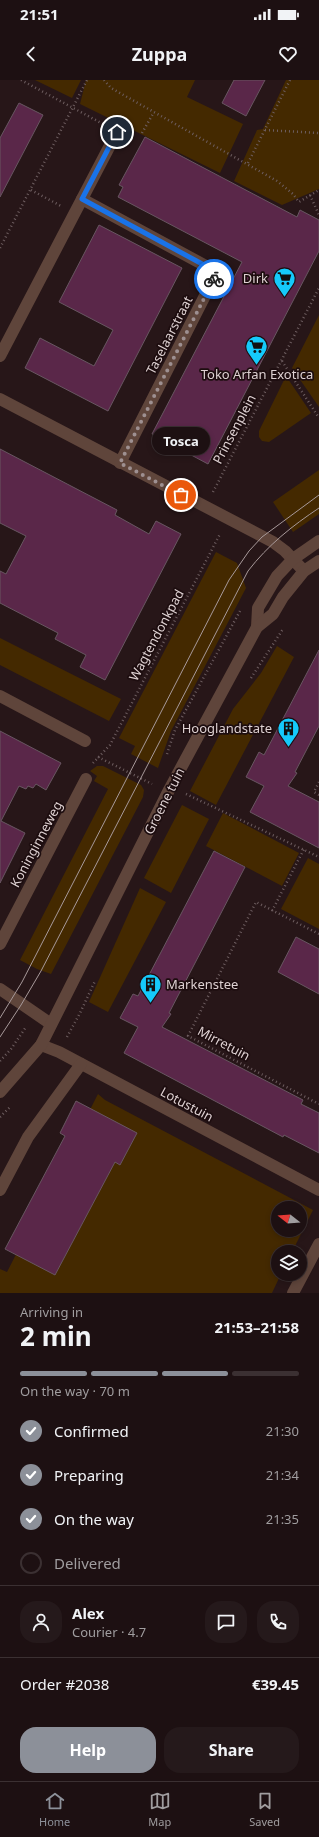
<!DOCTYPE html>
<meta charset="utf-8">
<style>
:root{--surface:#1d1012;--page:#25191b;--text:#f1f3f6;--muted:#a09d9f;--line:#3b3032;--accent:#8c9099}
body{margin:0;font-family:"Noto Sans",sans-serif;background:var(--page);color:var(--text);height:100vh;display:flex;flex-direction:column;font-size:15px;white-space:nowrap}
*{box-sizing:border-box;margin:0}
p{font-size:13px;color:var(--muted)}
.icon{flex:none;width:22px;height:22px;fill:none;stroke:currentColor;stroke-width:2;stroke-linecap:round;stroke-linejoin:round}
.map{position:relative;height:1213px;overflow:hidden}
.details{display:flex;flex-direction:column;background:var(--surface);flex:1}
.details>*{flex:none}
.needle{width:26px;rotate:287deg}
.controls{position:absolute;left:271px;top:1121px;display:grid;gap:8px}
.controls a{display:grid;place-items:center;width:36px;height:36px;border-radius:50%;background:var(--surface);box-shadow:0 2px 6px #0003,0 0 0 1px var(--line);font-size:20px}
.pin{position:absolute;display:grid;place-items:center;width:34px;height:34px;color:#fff;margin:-17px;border:2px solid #fff;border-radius:50%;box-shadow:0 1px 4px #0007}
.courier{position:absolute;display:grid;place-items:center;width:40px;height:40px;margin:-20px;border:3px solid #1a73e8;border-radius:50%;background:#fff;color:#222;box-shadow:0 1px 5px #0007}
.bubble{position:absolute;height:28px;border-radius:14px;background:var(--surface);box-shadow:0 2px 6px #0003,0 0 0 1px var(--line);font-size:13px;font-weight:700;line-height:28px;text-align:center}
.summary em{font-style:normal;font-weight:700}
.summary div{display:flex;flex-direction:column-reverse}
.summary{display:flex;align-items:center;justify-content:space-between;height:68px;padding:0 20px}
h1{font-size:26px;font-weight:700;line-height:30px}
.bar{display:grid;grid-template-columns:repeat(4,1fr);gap:6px 4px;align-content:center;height:48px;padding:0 20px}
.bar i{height:5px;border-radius:3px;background:var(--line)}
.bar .current{background:var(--accent)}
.bar p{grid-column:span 4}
.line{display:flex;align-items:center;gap:10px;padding:0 20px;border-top:1px solid var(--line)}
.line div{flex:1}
.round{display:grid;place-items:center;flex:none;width:42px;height:42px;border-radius:16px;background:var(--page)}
ol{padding:0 20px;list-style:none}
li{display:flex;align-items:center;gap:12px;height:44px}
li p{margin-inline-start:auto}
li .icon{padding:4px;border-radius:50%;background:var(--accent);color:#fff;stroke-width:4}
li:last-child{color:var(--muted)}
li i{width:22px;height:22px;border:2px solid var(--line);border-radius:50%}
.cta{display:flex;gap:8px;margin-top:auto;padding:8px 20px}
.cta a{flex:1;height:46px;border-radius:16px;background:var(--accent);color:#fff;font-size:16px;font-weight:700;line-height:46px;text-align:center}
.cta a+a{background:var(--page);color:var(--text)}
.status{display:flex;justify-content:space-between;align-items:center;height:28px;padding:0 20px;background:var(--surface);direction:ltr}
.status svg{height:11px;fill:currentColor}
header{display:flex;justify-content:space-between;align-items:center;height:52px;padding:0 20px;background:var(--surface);font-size:18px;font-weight:700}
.tabs{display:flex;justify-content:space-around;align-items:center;height:56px;border-top:1px solid var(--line);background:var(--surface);font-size:11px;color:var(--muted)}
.tabs a{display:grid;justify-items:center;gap:2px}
.tabs .current{color:var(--accent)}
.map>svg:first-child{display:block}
</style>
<div class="status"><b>21:51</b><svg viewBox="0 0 49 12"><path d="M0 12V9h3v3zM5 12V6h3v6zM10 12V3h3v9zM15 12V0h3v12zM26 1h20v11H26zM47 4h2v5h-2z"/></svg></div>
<header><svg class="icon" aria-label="back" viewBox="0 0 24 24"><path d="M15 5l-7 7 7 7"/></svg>Zuppa<svg class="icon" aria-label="heart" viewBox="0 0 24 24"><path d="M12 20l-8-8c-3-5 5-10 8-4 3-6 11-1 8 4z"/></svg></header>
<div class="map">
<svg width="319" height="1213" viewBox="0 0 319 1213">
<rect width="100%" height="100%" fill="#271618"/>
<g fill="#442900" fill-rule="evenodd">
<path d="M35,0h46l-9,18z"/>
<path d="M86,0h109l-8,17 56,27 -23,49 -140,-69z"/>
<path d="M286,0h33v109l-37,16 -48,-24 23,-51 6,-1z"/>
<path d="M319,235v92l-27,-39z"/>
<path d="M286,296l25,37 -42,29 -7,-1 -3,-4v-6z"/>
<path d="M319,390v44l-26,18 -20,-30z"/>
<path d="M216,472l21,11 9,25 -75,143 -13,37 -27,-14 4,-8 -16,-8z"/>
<path d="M0,558l121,61 -12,22 -109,-56z"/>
<path d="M277,566l17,11 -78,148 -26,-14 43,-82 28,-36z"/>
<path d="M97,686h6l38,19 3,5 -1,7 -92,177 -14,-5 -17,-9 88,-171 -14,-8 3,-5 -7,-5z"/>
<path d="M182,725l27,14 -38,74 -27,-15z"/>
<path d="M223,733l76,40 -17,33 -76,-40z"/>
<path d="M308,778l11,6v65l-38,-20z"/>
<path d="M140,808l26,14 -58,110 -19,-10z"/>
<path d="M98,1014l7,6 208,110 -21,42h-14v22h3l-9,19h-272v-24l7,3zM278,1128h22v22h-22z"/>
</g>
<g fill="#5a2749" stroke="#685661">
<path d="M234,0h31l-19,36 -24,-13z"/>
<path d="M19,23l24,12 -43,82v-59z"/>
<path d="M145,57l152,80 3,-7 19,10v31l-111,213 -56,-30 90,-172 -124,-65 5,-10 -4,-2z"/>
<path d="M99,145l83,43 -74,143 -83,-43 15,-30 54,28 19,-36 -54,-28z"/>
<path d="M0,369l117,61 -2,5 34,19 7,-13 25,13 -76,146 -25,-13 6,-12 -31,-16 3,-6 -58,-30v-32l6,3 20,-38 -26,-13z"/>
<path d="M319,570v76l-24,46 2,1 -9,13 31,16v46l-69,-36 14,-26 -18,-9 13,-25 5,3z"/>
<path d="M0,651l61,32 -15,27 -10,-6 -3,4 -5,-2 -2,3 -7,-3 -18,35 24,12 -25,50z"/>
<path d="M214,771l31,16 -76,146 2,1 -9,13 141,73 -2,4 18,9v40l-35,-18 -1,2 -159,-84 14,-26 -18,-9 13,-24 5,2z"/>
<path d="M296,857l23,12v45l-41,-22z"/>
<path d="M76,1021l61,32 -17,32 -5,-3 -60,113 -50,-26 60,-113 -5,-3z"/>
</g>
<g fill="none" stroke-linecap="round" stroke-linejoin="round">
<g stroke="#6e5e60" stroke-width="2.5" stroke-dasharray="1 3" stroke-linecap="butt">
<path d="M21,0l82,44"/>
<path d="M104,0l7,8 166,93 16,13 6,8 20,-12"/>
<path d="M265,50l54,3"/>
<path d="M142,53l12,-21"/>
<path d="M248,83l42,-83"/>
<path d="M31,110l30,16"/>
<path d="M310,115l9,20"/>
<path d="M0,168l87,-168"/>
<path d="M282,281l37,57"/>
<path d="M213,412l106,-204"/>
<path d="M251,598l32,-49"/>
<path d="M167,674l8,-24 65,-119"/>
<path d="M98,677l54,27"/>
<path d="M93,683l17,-18 110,-211"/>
<path d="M319,702l-5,10 5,3"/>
<path d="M186,714l133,63"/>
<path d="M272,831l32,-62"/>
<path d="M319,854l-63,-32 -68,134 131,68"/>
<path d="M67,957l13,-24 15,-32"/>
<path d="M0,981l11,-12 15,-22"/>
<path d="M0,1037l10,-10"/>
</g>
<g stroke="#5f453b" stroke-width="12">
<path d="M82,119l35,-67"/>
<path d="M0,276l82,-157 135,73 -97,191"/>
<path d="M0,319l273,143 12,9 19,20"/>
<path d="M257,547l1,-19 19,-32 16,-17 26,-18"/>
<path d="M0,616l85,45"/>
<path d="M0,864l86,-165"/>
<path d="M0,909l51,35"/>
<path d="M41,965l18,7 260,138"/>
<path d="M0,1012l41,-47 128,-255 88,-163 16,-13 10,-17 21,-26 15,-10"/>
<path d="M0,1110l28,-53 53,-73"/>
<path d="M293,1213l26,-49"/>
</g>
<g stroke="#a7999a" stroke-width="1">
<path d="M0,938l22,-36 207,-402 20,-29 13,-14 57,-42"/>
<path d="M0,957l21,-32 20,-34 207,-400c20,-26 44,-45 71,-63"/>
</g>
</g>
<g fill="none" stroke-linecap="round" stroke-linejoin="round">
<path stroke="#9e9091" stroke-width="4" stroke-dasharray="0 7.2" d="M181,415l-61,-32 94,-184"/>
<path stroke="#1a73e8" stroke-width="5" d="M117,52l-35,67 135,73 -3,7"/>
</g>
<defs>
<symbol id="supermarket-pin" viewBox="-11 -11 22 30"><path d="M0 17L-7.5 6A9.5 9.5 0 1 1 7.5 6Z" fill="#15cafb" stroke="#1d0d0f"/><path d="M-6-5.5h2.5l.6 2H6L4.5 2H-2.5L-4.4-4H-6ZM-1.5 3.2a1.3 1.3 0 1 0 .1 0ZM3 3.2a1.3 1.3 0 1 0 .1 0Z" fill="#111"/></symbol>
<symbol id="building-pin" viewBox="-11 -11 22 30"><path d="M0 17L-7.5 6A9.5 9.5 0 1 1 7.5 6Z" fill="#15cafb" stroke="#1d0d0f"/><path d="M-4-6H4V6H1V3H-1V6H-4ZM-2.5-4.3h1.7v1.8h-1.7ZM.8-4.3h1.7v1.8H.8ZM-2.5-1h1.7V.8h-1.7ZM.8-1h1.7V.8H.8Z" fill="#111"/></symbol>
</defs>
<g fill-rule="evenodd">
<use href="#supermarket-pin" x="272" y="186" width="25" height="34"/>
<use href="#supermarket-pin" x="244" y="254" width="25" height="34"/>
<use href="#building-pin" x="276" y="636" width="25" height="34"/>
<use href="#building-pin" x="138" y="892" width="25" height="34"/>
</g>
<g text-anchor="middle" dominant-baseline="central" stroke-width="3.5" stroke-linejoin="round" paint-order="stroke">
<g font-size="13" fill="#ded1d2" stroke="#1d0d0f" text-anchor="end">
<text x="268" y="198">Dirk</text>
<text x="257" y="294" text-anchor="middle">Toko Arfan Exotica</text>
<text x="272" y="648">Hooglandstate</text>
<text x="166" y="904" text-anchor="start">Markenstee</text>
</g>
<g font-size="13" fill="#ded1d2" stroke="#1d0d0f">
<text transform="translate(169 255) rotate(-63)">Taselaarstraat</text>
<text transform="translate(234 349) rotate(-62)">Prinsenplein</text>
<text transform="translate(156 555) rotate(-62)">Wagtendonkpad</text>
<text transform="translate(164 721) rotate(-63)">Groene tuin</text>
<text transform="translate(36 764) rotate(-62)">Koninginneweg</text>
<text transform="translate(224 963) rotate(28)">Mirretuin</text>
<text transform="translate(187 1024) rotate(28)">Lotustuin</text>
</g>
</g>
</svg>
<div class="controls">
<a><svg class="needle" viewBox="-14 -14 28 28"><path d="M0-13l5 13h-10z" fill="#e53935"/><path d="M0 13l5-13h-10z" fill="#a09d9f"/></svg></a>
<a><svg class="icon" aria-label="layers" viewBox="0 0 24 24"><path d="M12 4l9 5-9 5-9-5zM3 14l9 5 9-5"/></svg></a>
</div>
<div class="pin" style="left:181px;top:415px;background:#ea580c"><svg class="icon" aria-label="bag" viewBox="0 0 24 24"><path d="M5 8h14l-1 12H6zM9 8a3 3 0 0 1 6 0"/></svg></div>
<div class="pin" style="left:117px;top:52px;background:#1f2937"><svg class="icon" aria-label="home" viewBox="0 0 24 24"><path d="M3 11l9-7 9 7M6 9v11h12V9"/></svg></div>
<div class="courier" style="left:214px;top:199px"><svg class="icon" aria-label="bike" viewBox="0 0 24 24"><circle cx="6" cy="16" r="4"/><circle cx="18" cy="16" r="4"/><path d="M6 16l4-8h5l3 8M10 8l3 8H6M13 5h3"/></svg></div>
<div class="bubble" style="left:152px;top:347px;width:58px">Tosca</div>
</div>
<section class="details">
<div class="summary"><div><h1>2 min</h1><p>Arriving in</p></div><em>21:53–21:58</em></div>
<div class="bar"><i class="current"></i><i class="current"></i><i class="current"></i><i></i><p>On the way · 70 m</p></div>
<ol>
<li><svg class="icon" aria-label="check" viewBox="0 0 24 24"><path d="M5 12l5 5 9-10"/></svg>Confirmed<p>21:30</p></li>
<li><svg class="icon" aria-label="check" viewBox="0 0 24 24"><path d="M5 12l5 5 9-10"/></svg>Preparing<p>21:34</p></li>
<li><svg class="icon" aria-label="check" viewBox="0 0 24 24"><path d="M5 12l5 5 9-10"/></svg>On the way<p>21:35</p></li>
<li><i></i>Delivered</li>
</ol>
<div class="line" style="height:72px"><a class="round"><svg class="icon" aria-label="person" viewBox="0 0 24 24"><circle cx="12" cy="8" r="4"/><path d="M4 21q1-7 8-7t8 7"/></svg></a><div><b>Alex</b><p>Courier · 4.7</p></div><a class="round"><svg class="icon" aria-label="chat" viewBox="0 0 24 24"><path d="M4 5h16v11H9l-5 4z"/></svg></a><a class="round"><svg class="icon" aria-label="phone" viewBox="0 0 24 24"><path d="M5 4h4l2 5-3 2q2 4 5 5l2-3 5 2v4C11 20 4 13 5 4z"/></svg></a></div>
<div class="line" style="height:52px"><div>Order #2038</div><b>€39.45</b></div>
<div class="cta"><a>Help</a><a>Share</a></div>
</section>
<nav class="tabs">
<a class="current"><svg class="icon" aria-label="home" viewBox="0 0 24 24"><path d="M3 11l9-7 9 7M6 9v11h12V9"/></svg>Home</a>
<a><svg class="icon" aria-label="map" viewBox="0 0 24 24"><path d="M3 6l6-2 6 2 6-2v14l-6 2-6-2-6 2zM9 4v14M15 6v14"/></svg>Map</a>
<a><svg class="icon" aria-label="saved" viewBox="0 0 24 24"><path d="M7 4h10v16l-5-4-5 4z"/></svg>Saved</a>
</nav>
